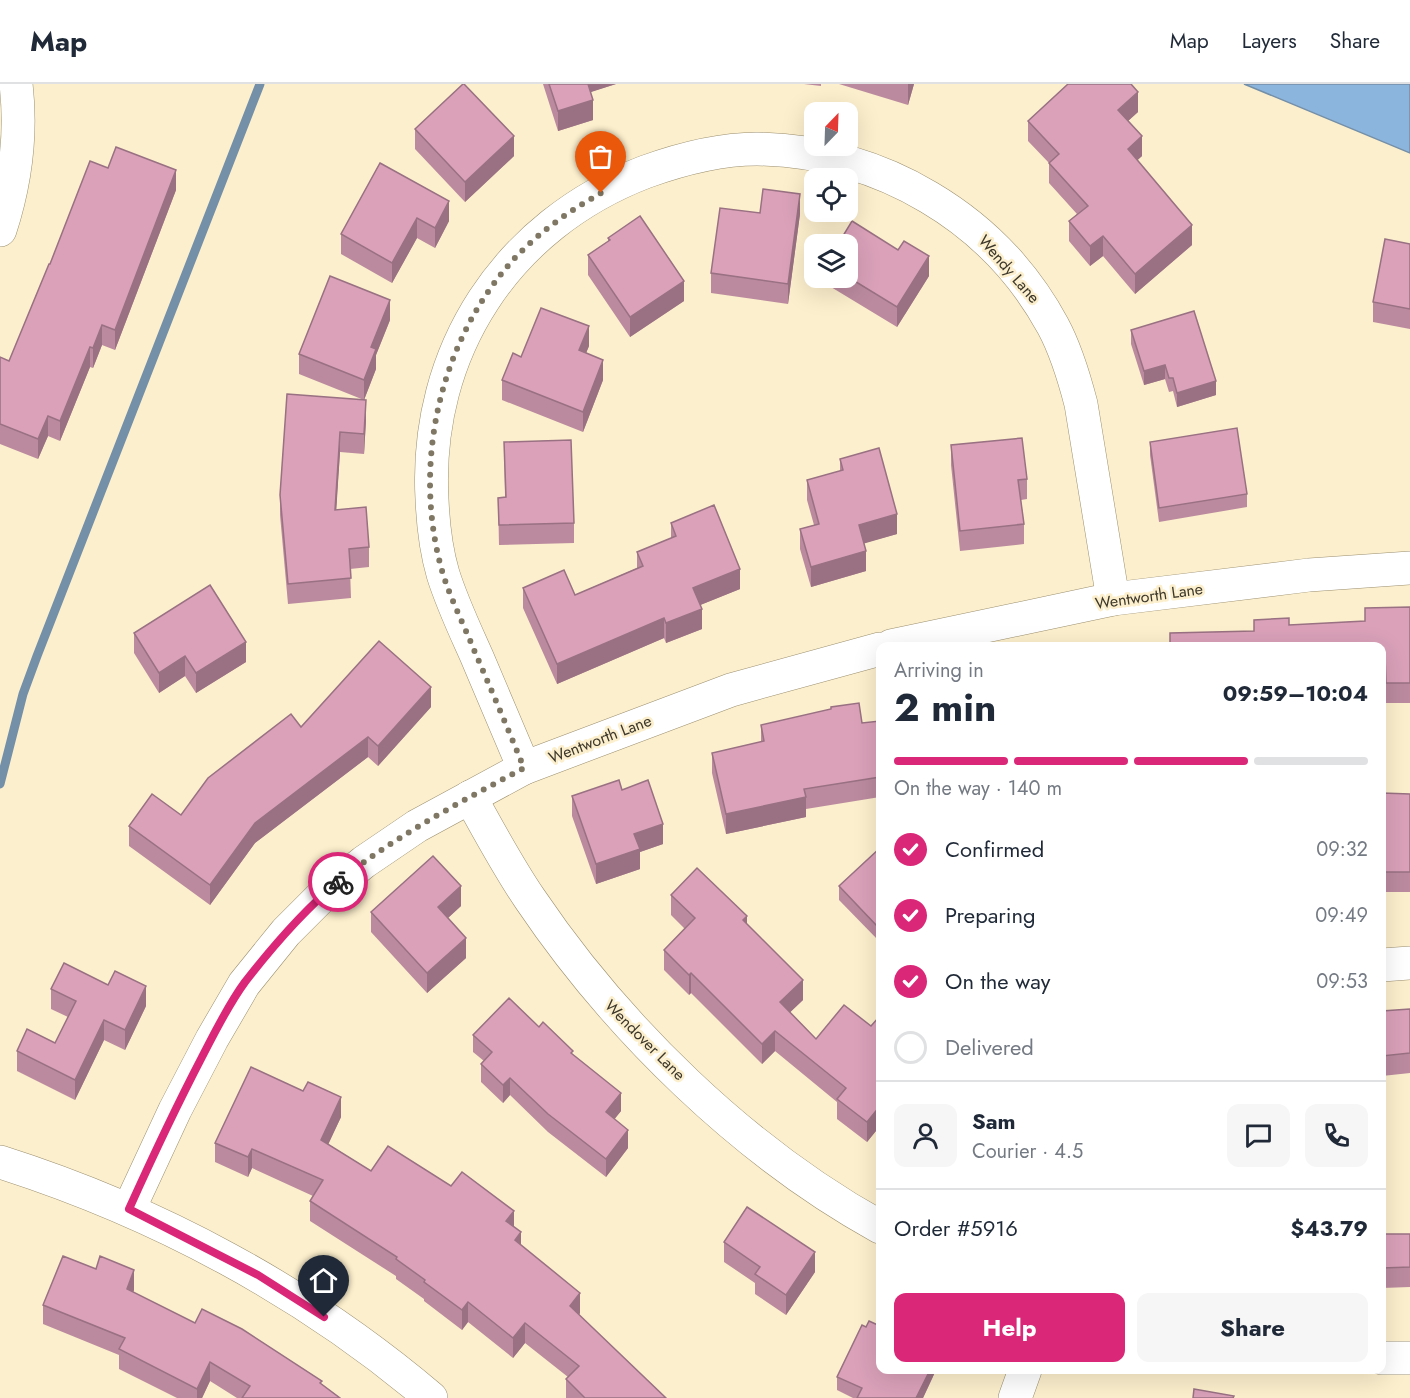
<!DOCTYPE html>
<meta charset="utf-8">
<style>
:root{--surface:#fff;--page:#f6f6f7;--text:#1f2937;--muted:#747a83;--line:#e0e1e3;--accent:#db2777}
body{margin:0;font-family:Jost,sans-serif;background:var(--page);color:var(--text);height:100vh;display:flex;flex-direction:column;font-size:22px;white-space:nowrap}
*{box-sizing:border-box;margin:0}
p{font-size:20px;color:var(--muted)}
.icon{flex:none;width:33px;height:33px;fill:none;stroke:currentColor;stroke-width:2;stroke-linecap:round;stroke-linejoin:round}
.map{position:relative;flex:1;overflow:hidden}
.panel{position:absolute;left:876px;top:558px;width:510px;height:732px;display:flex;flex-direction:column;background:var(--surface);border-radius:12px;box-shadow:0 6px 24px #0002}
.panel>*{flex:none}
.needle{width:39px;rotate:23deg}
.tools{position:absolute;left:804px;top:18px;display:grid;gap:12px}
.tools a{display:grid;place-items:center;width:54px;height:54px;border-radius:12px;background:var(--surface);box-shadow:0 6px 24px #0002;font-size:30px}
.pin{position:absolute;display:grid;place-items:center;width:51px;height:51px;color:#fff;margin:-62px -26px;border-radius:50% 50% 50% 0;rotate:-45deg;box-shadow:0 0 6px #0007}
.pin .icon{rotate:45deg}
.courier{position:absolute;display:grid;place-items:center;width:60px;height:60px;margin:-30px;border:4px solid #db2777;border-radius:50%;background:#fff;color:#222;box-shadow:0 2px 8px #0007}
.summary em{font-style:normal;font-weight:700}
.summary div{display:flex;flex-direction:column-reverse}
.summary{display:flex;align-items:center;justify-content:space-between;height:102px;padding:0 18px}
h1{font-size:39px;font-weight:700;line-height:45px}
.bar{display:grid;grid-template-columns:repeat(4,1fr);gap:9px 6px;align-content:center;height:72px;padding:0 18px}
.bar i{height:8px;border-radius:4px;background:var(--line)}
.bar .current{background:var(--accent)}
.bar p{grid-column:span 4}
.line{display:flex;align-items:center;gap:15px;padding:0 18px;border-top:2px solid var(--line)}
.line div{flex:1}
.round{display:grid;place-items:center;flex:none;width:63px;height:63px;border-radius:12px;background:var(--page)}
ol{padding:0 18px;list-style:none}
li{display:flex;align-items:center;gap:18px;height:66px}
li p{margin-inline-start:auto}
li .icon{padding:6px;border-radius:50%;background:var(--accent);color:#fff;stroke-width:4}
li:last-child{color:var(--muted)}
li i{width:33px;height:33px;border:3px solid var(--line);border-radius:50%}
.cta{display:flex;gap:12px;margin-top:auto;padding:12px 18px}
.cta a{flex:1;height:69px;border-radius:12px;background:var(--accent);color:#fff;font-size:24px;font-weight:700;line-height:69px;text-align:center}
.cta a+a{background:var(--page);color:var(--text)}
header{display:flex;align-items:center;gap:36px;box-sizing:border-box;height:84px;padding:0 30px;background:var(--surface);border-bottom:2px solid var(--line)}
header strong{font-size:28px}
nav{display:flex;gap:33px;margin-inline-start:auto;font-size:21px}
.map>svg:first-child{display:block}
</style>
<header>
<strong>Map</strong>
<nav><a>Map</a><a>Layers</a><a>Share</a></nav>
</header>
<div class="map">
<svg width="1410" height="1314" viewBox="0 0 1410 1314">
<rect width="100%" height="100%" fill="#fcefcd"/>
<path fill="#8cb5de" stroke="#748fa8" stroke-width="1.5" d="M1244,0h166v69z"/>
<g fill="none" stroke-linecap="round" stroke-linejoin="round">
<path stroke="#748fa8" stroke-width="9" d="M0,700l23,-90 14,-38 223,-572"/>
<defs>
<g id="minor">
<path d="M0,146c16,-49 22,-95 16,-146"/>
<path d="M891,562l222,-47 196,-24 101,-7"/>
<path d="M524,684c-16,-37 -31,-74 -47,-111 -12,-27 -25,-54 -34,-83 -7,-24 -10,-50 -11,-75 -8,-148 75,-274 213,-327 36,-13 74,-23 112,-23 123,2 237,68 296,177 13,24 21,51 28,78l32,195"/>
<path d="M470,713c19,34 38,70 60,102 87,129 214,253 350,328"/>
<path d="M1382,881l28,-2"/>
<path d="M0,1078c157,50 305,129 431,236"/>
<path d="M129,1125l46,-99 37,-71 32,-55 42,-52 36,-36 42,-34 53,-36 107,-58 207,-78 149,-41"/>
<path d="M1382,1274h28"/>
<path d="M1015,1314l10,-28"/>
</g>
</defs>
<use href="#minor" stroke="#9b8f6f" stroke-width="34"/>
<use href="#minor" stroke="#fff" stroke-width="33"/>
</g>
<g fill="#bb8a9f">
<path d="M543,0h73l-26,8 3,28 -35,11z"/>
<path d="M804,0h17v2z"/>
<path d="M839,0h75l-6,21z"/>
<path d="M1138,28l-10,9 14,35 -5,4 55,85 -57,49 -32,-38 -13,10 -21,-25v-20l8,-7 -28,-31v-20l-21,-22v-20z"/>
<path d="M415,45l99,27 -49,46 -50,-53z"/>
<path d="M380,79l69,58 -14,27 -18,-10 -25,45 -51,-29v-20z"/>
<path d="M108,84l68,22 -61,160 -13,-5 -9,23 -3,-1 -30,74 -12,-5 -10,23 -38,-15v-87l9,4 41,-97z"/>
<path d="M760,129l40,1 -12,90 -77,-11v-20z"/>
<path d="M608,154l76,63 -54,36 -42,-62v-20l20,-13z"/>
<path d="M848,160l50,6 31,26 -32,51 -71,-43v-6h22z"/>
<path d="M1410,160v85l-37,-7v-20z"/>
<path d="M390,236l-14,35v14l-12,31 -65,-26v-20z"/>
<path d="M1131,246l85,65 -39,12 -4,-16 -4,1 -4,-13 -21,6 -13,-41z"/>
<path d="M589,262l-3,7 17,27 -20,52 -81,-32v-20l19,-23z"/>
<path d="M287,310l79,26 -2,34 -24,-2 -4,58 33,37v20l-19,2 1,29 -63,6 -8,-89v-20z"/>
<path d="M504,358l70,81v20l-75,2 -1,-47 7,-1z"/>
<path d="M1150,358l97,52v13l-88,15 -9,-67z"/>
<path d="M951,361l76,34v20l-6,1 3,24v20l-64,7 -9,-86z"/>
<path d="M840,375l57,75 -33,9 2,28 -55,16 -11,-38v-20l14,-4 -7,-25v-20l33,-9z"/>
<path d="M671,439l69,66 -40,16 2,24 -36,14 -2,-5 -107,46 -34,-76v-20l52,7 62,-27v-16l34,-14z"/>
<path d="M1410,523v96h-24l-1,-27h-3v-30h-212l84,-15v-11l35,5 76,-4z"/>
<path d="M134,549l112,29 -50,31 -11,-17 -26,17 -25,-40z"/>
<path d="M431,623l-53,59 -10,-9 -113,86 -45,62 -81,-59v-20l52,-11 120,-88z"/>
<path d="M880,637v76l-74,12v8l-80,17 -14,-61v-20l49,-11v-17l101,-2z"/>
<path d="M622,706l41,54 -23,8v17l-44,15 -24,-68v-20z"/>
<path d="M1382,709l28,1v98h-28z"/>
<path d="M880,765v89l-2,2 -39,-40v-14z"/>
<path d="M671,811l76,29 56,76 -13,12 26,27 55,-13 9,-8v108l-13,16 -30,-23v-17l-62,-51 -13,13 -71,-71 -2,2 -25,-25v-20l21,-21 -14,-14z"/>
<path d="M461,822l-13,12 18,40 -39,35 -56,-61v-20z"/>
<path d="M51,905l95,17 -21,44 -21,-10 -29,60 -58,-29v-20l38,-8 13,-26 -17,-8z"/>
<path d="M1410,925v64l-28,3v-65z"/>
<path d="M539,943l34,29 48,55 -7,8 14,29 -22,29 -58,-45 -38,-37 -7,8 -22,-21v-18l3,-3 -11,-9v-17z"/>
<path d="M303,1007l38,26 -13,27 43,27 143,56 7,18 59,68 -1,2 87,83h-100v-19l2,-2 -43,-34 -12,15 -45,-36 -6,8 -38,-29v-2l-28,-20v-3l-86,-55v-20l3,-5 -61,-28 -4,9 -33,-15v-19z"/>
<path d="M1382,1150h28v53l-28,1z"/>
<path d="M724,1158l91,30 -29,43 -31,-21v-11l-31,-21z"/>
<path d="M96,1185l38,21 -1,2 62,31 127,61 18,14h-103l-27,-17 -8,17h-25l-58,-29v-14l-76,-31v-19z"/>
<path d="M880,1286h56l-13,28h-70l-16,-8v-13z"/>
</g>
<g fill="#997182">
<path d="M585,0h31l-31,10z"/>
<path d="M908,0h6l-6,21z"/>
<path d="M1138,8v20l-20,18v-20z"/>
<path d="M593,16v20l-35,11v-20z"/>
<path d="M514,52v20l-49,46v-20z"/>
<path d="M1142,52v20l-14,13v-20z"/>
<path d="M176,86v20l-61,160v-20z"/>
<path d="M800,110v20l-12,90v-20z"/>
<path d="M449,117v20l-14,27v-20z"/>
<path d="M417,134v20l-25,45v-20z"/>
<path d="M1192,141v20l-57,49v-20z"/>
<path d="M1103,152v20l-13,10v-20z"/>
<path d="M929,172v20l-32,51v-20z"/>
<path d="M684,197v20l-54,36v-20z"/>
<path d="M390,216v20l-14,35v14l-12,31v-20l7,-33z"/>
<path d="M102,241v20l-9,23v-20z"/>
<path d="M589,242v20l-10,24v-20z"/>
<path d="M90,263v20l-30,74v-20z"/>
<path d="M603,276v20l-20,52v-20z"/>
<path d="M1165,281v14l-21,6v-14z"/>
<path d="M1216,297v14l-39,12v-14z"/>
<path d="M366,316v20l-2,34v-20z"/>
<path d="M48,332v20l-10,23v-20z"/>
<path d="M340,348v20l-5,78v-20z"/>
<path d="M897,430v20l-38,11v-20z"/>
<path d="M866,467v20l-55,16v-20z"/>
<path d="M740,485v20l-47,19v-20z"/>
<path d="M702,525v20l-36,14v-20z"/>
<path d="M664,534v20l-107,46v-20z"/>
<path d="M246,558v20l-50,31v-20z"/>
<path d="M185,572v20l-26,17v-20z"/>
<path d="M431,603v20l-53,59v-20z"/>
<path d="M368,653v20l-113,86 -45,62v-20l45,-62z"/>
<path d="M806,713v20l-80,17v-20z"/>
<path d="M663,740v20l-23,8v17l-44,15v-20l38,-30z"/>
<path d="M461,802v20l-23,21v-20z"/>
<path d="M747,832v20l-4,-16z"/>
<path d="M880,840v14l-2,2v-13z"/>
<path d="M466,854v20l-39,35v-20z"/>
<path d="M691,889v20l-2,2v-20z"/>
<path d="M803,896v20l-23,22v-20z"/>
<path d="M146,902v20l-21,44v-20z"/>
<path d="M104,936v20l-29,60v-20z"/>
<path d="M775,947v20l-13,13v-20z"/>
<path d="M510,994v17l-7,8v-18z"/>
<path d="M621,1009v18l-15,19v-18z"/>
<path d="M341,1013v20l-20,43v-20z"/>
<path d="M880,1022v20l-13,16v-20z"/>
<path d="M628,1046v18l-22,29v-18z"/>
<path d="M252,1065v19l-4,9v-20z"/>
<path d="M514,1127v20l-8,-10z"/>
<path d="M521,1148v20l-6,-12z"/>
<path d="M815,1168v20l-29,43v-20z"/>
<path d="M134,1186v20l-7,18v-19z"/>
<path d="M580,1209v20l-10,13v-20z"/>
<path d="M468,1218v20l-6,8v-20z"/>
<path d="M525,1239v20l-12,15v-20z"/>
<path d="M210,1278v19l-8,17h-5v-9z"/>
<path d="M930,1286h6l-13,28h-7z"/>
</g>
<g fill="#daa1b9" stroke="#997182" stroke-width="1.5">
<path d="M463,0h1l50,52 -49,46 -50,-53z"/>
<path d="M549,0h39l5,16 -35,11z"/>
<path d="M1068,0h63l7,8 -20,18 24,26 -14,13 64,76 -57,49 -32,-38 -13,10 -21,-25 19,-15 -39,-43 10,-9 -31,-33z"/>
<path d="M116,63l60,23 -61,160 -13,-5 -9,23 -3,-1 -30,74 -12,-5 -10,23 -38,-15v-67l9,4 40,-97h1l40,-103 18,7z"/>
<path d="M380,79l69,38 -14,27 -18,-10 -25,45 -51,-29z"/>
<path d="M763,105l37,5 -12,90 -77,-11 9,-65 40,5z"/>
<path d="M640,132l44,65 -54,36 -42,-62 22,-15 -2,-2z"/>
<path d="M852,137l46,29 6,-9 25,15 -32,51 -49,-30v-33h-10z"/>
<path d="M1385,155l25,5v65l-37,-7z"/>
<path d="M330,192l60,24 -19,47 5,2 -12,31 -65,-26z"/>
<path d="M541,224l48,18 -10,24 24,10 -20,52 -81,-32 11,-27 8,4z"/>
<path d="M1194,227l22,70 -39,12 -4,-15h-4l-4,-13 -21,6 -13,-41z"/>
<path d="M287,310l79,6 -2,34 -24,-2 -5,78 31,-3 3,40 -20,2 2,29 -63,6 -8,-89z"/>
<path d="M1237,344l10,66 -88,14 -9,-66z"/>
<path d="M1022,354l5,41 -9,1 6,44 -64,7 -9,-86z"/>
<path d="M571,356l3,83 -75,2 -1,-27 8,-1 -2,-55z"/>
<path d="M879,364l18,66 -38,11 7,26 -55,16 -11,-38 19,-5 -12,-44 36,-10 -3,-11z"/>
<path d="M714,421l26,64 -47,19 9,21 -36,14 -2,-5 -107,46 -34,-76 41,-18 11,25 68,-29 -6,-14 39,-16 -5,-13z"/>
<path d="M210,501l36,57 -50,31 -11,-17 -26,17 -25,-40z"/>
<path d="M1410,523v76h-24l-1,-27h-3v-10h-231h19v-13l84,-2v-11l35,-2v7l76,-4v-13z"/>
<path d="M379,557l52,46 -53,59 -10,-9 -113,86 -45,62 -81,-59 23,-32 29,21 27,-37 83,-64 10,13z"/>
<path d="M859,619l3,20 18,-2v56l-76,12 2,8 -80,17 -14,-61 52,-12 -3,-16 70,-16v-2z"/>
<path d="M619,696l3,10 26,-10 15,44 -29,10 6,15 -44,15 -24,-68z"/>
<path d="M1382,709l28,1v78h-28z"/>
<path d="M880,764v76l-2,3 -39,-41z"/>
<path d="M433,772l28,30 -23,21 28,31 -39,35 -56,-61z"/>
<path d="M697,784l50,48 -4,4 60,60 -23,22 36,37 28,-34 27,21 8,-9 1,1v88l-13,16 -30,-23 9,-11 -71,-57 -13,13 -71,-71 -2,2 -25,-25 31,-32 -24,-23z"/>
<path d="M64,879l44,22 7,-14 31,15 -21,44 -21,-10 -29,60 -58,-29 10,-22 28,14 21,-42 -25,-12z"/>
<path d="M509,914l30,29 4,-5 30,29 -2,2 50,40 -15,19 22,18 -22,29 -58,-45 -38,-36 -7,7 -22,-21 11,-12 -19,-17z"/>
<path d="M1410,925v44l-28,3v-45z"/>
<path d="M251,983l52,24 5,-9 33,15 -20,43 50,31 17,-25 63,40 11,-14 52,39 -8,10 15,11 -6,8 65,53 -10,13 96,92h-81l-19,-19 13,-13 -54,-43 -12,15 -45,-36 -6,8 -38,-28 1,-2 -29,-21 1,-2 -87,-56 13,-21 -71,-31 -4,8 -33,-14z"/>
<path d="M747,1123l68,45 -29,43 -31,-21 5,-7 -36,-25z"/>
<path d="M1382,1150h28v33l-28,1z"/>
<path d="M63,1172l33,13 4,-13 34,14 -7,19 68,34 7,-14 40,20 80,52 -2,2 20,15h-98l8,-12 -40,-24 -13,27 -78,-40 6,-11 -82,-33z"/>
<path d="M869,1237l11,5v44h50l-14,28h-59l5,-10 -25,-11 25,-52 4,2z"/>
<path d="M1194,1305l40,7 -1,2h-40z"/>
</g>
<g fill="none" stroke-linecap="round" stroke-linejoin="round">
<path stroke="#7f7763" stroke-width="6" stroke-dasharray="0 10.8" d="M338,798c57,-46 122,-80 186,-114 -16,-39 -33,-79 -50,-118 -10,-25 -23,-50 -31,-76 -30,-101 -7,-219 59,-301 27,-34 62,-59 99,-80"/>
<path stroke="#db2777" stroke-width="8" d="M324,1233l-66,-42 -129,-66c23,-51 47,-102 73,-152 13,-25 26,-52 43,-75 28,-36 58,-71 93,-100"/>
</g>
<g text-anchor="middle" dominant-baseline="central" stroke-width="5" stroke-linejoin="round" paint-order="stroke">
<g font-size="16" fill="#3c372a" stroke="#fcefcd">
<text transform="translate(1009 185) rotate(49)">Wendy Lane</text>
<text transform="translate(1149 512) rotate(-8)">Wentworth Lane</text>
<text transform="translate(600 655) rotate(-21)">Wentworth Lane</text>
<text transform="translate(645 956) rotate(45)">Wendover Lane</text>
</g>
</g>
</svg>
<div class="tools">
<a><svg class="needle" viewBox="-14 -14 28 28"><path d="M0-13l5 13h-10z" fill="#e53935"/><path d="M0 13l5-13h-10z" fill="#747a83"/></svg></a>
<a><svg class="icon" aria-label="locate" viewBox="0 0 24 24"><circle cx="12" cy="12" r="6"/><path d="M12 2v4M12 18v4M2 12h4M18 12h4"/></svg></a>
<a><svg class="icon" aria-label="layers" viewBox="0 0 24 24"><path d="M12 4l9 5-9 5-9-5zM3 14l9 5 9-5"/></svg></a>
</div>
<div class="pin" style="left:601px;top:109px;background:#ea580c"><svg class="icon" aria-label="bag" viewBox="0 0 24 24"><path d="M5 8h14l-1 12H6zM9 8a3 3 0 0 1 6 0"/></svg></div>
<div class="pin" style="left:324px;top:1233px;background:#1f2937"><svg class="icon" aria-label="home" viewBox="0 0 24 24"><path d="M3 11l9-7 9 7M6 9v11h12V9"/></svg></div>
<div class="courier" style="left:338px;top:798px"><svg class="icon" aria-label="bike" viewBox="0 0 24 24"><circle cx="6" cy="16" r="4"/><circle cx="18" cy="16" r="4"/><path d="M6 16l4-8h5l3 8M10 8l3 8H6M13 5h3"/></svg></div>
<section class="panel">
<div class="summary"><div><h1>2 min</h1><p>Arriving in</p></div><em>09:59–10:04</em></div>
<div class="bar"><i class="current"></i><i class="current"></i><i class="current"></i><i></i><p>On the way · 140 m</p></div>
<ol>
<li><svg class="icon" aria-label="check" viewBox="0 0 24 24"><path d="M5 12l5 5 9-10"/></svg>Confirmed<p>09:32</p></li>
<li><svg class="icon" aria-label="check" viewBox="0 0 24 24"><path d="M5 12l5 5 9-10"/></svg>Preparing<p>09:49</p></li>
<li><svg class="icon" aria-label="check" viewBox="0 0 24 24"><path d="M5 12l5 5 9-10"/></svg>On the way<p>09:53</p></li>
<li><i></i>Delivered</li>
</ol>
<div class="line" style="height:108px"><a class="round"><svg class="icon" aria-label="person" viewBox="0 0 24 24"><circle cx="12" cy="8" r="4"/><path d="M4 21q1-7 8-7t8 7"/></svg></a><div><b>Sam</b><p>Courier · 4.5</p></div><a class="round"><svg class="icon" aria-label="chat" viewBox="0 0 24 24"><path d="M4 5h16v11H9l-5 4z"/></svg></a><a class="round"><svg class="icon" aria-label="phone" viewBox="0 0 24 24"><path d="M5 4h4l2 5-3 2q2 4 5 5l2-3 5 2v4C11 20 4 13 5 4z"/></svg></a></div>
<div class="line" style="height:78px"><div>Order #5916</div><b>$43.79</b></div>
<div class="cta"><a>Help</a><a>Share</a></div>
</section>
</div>
